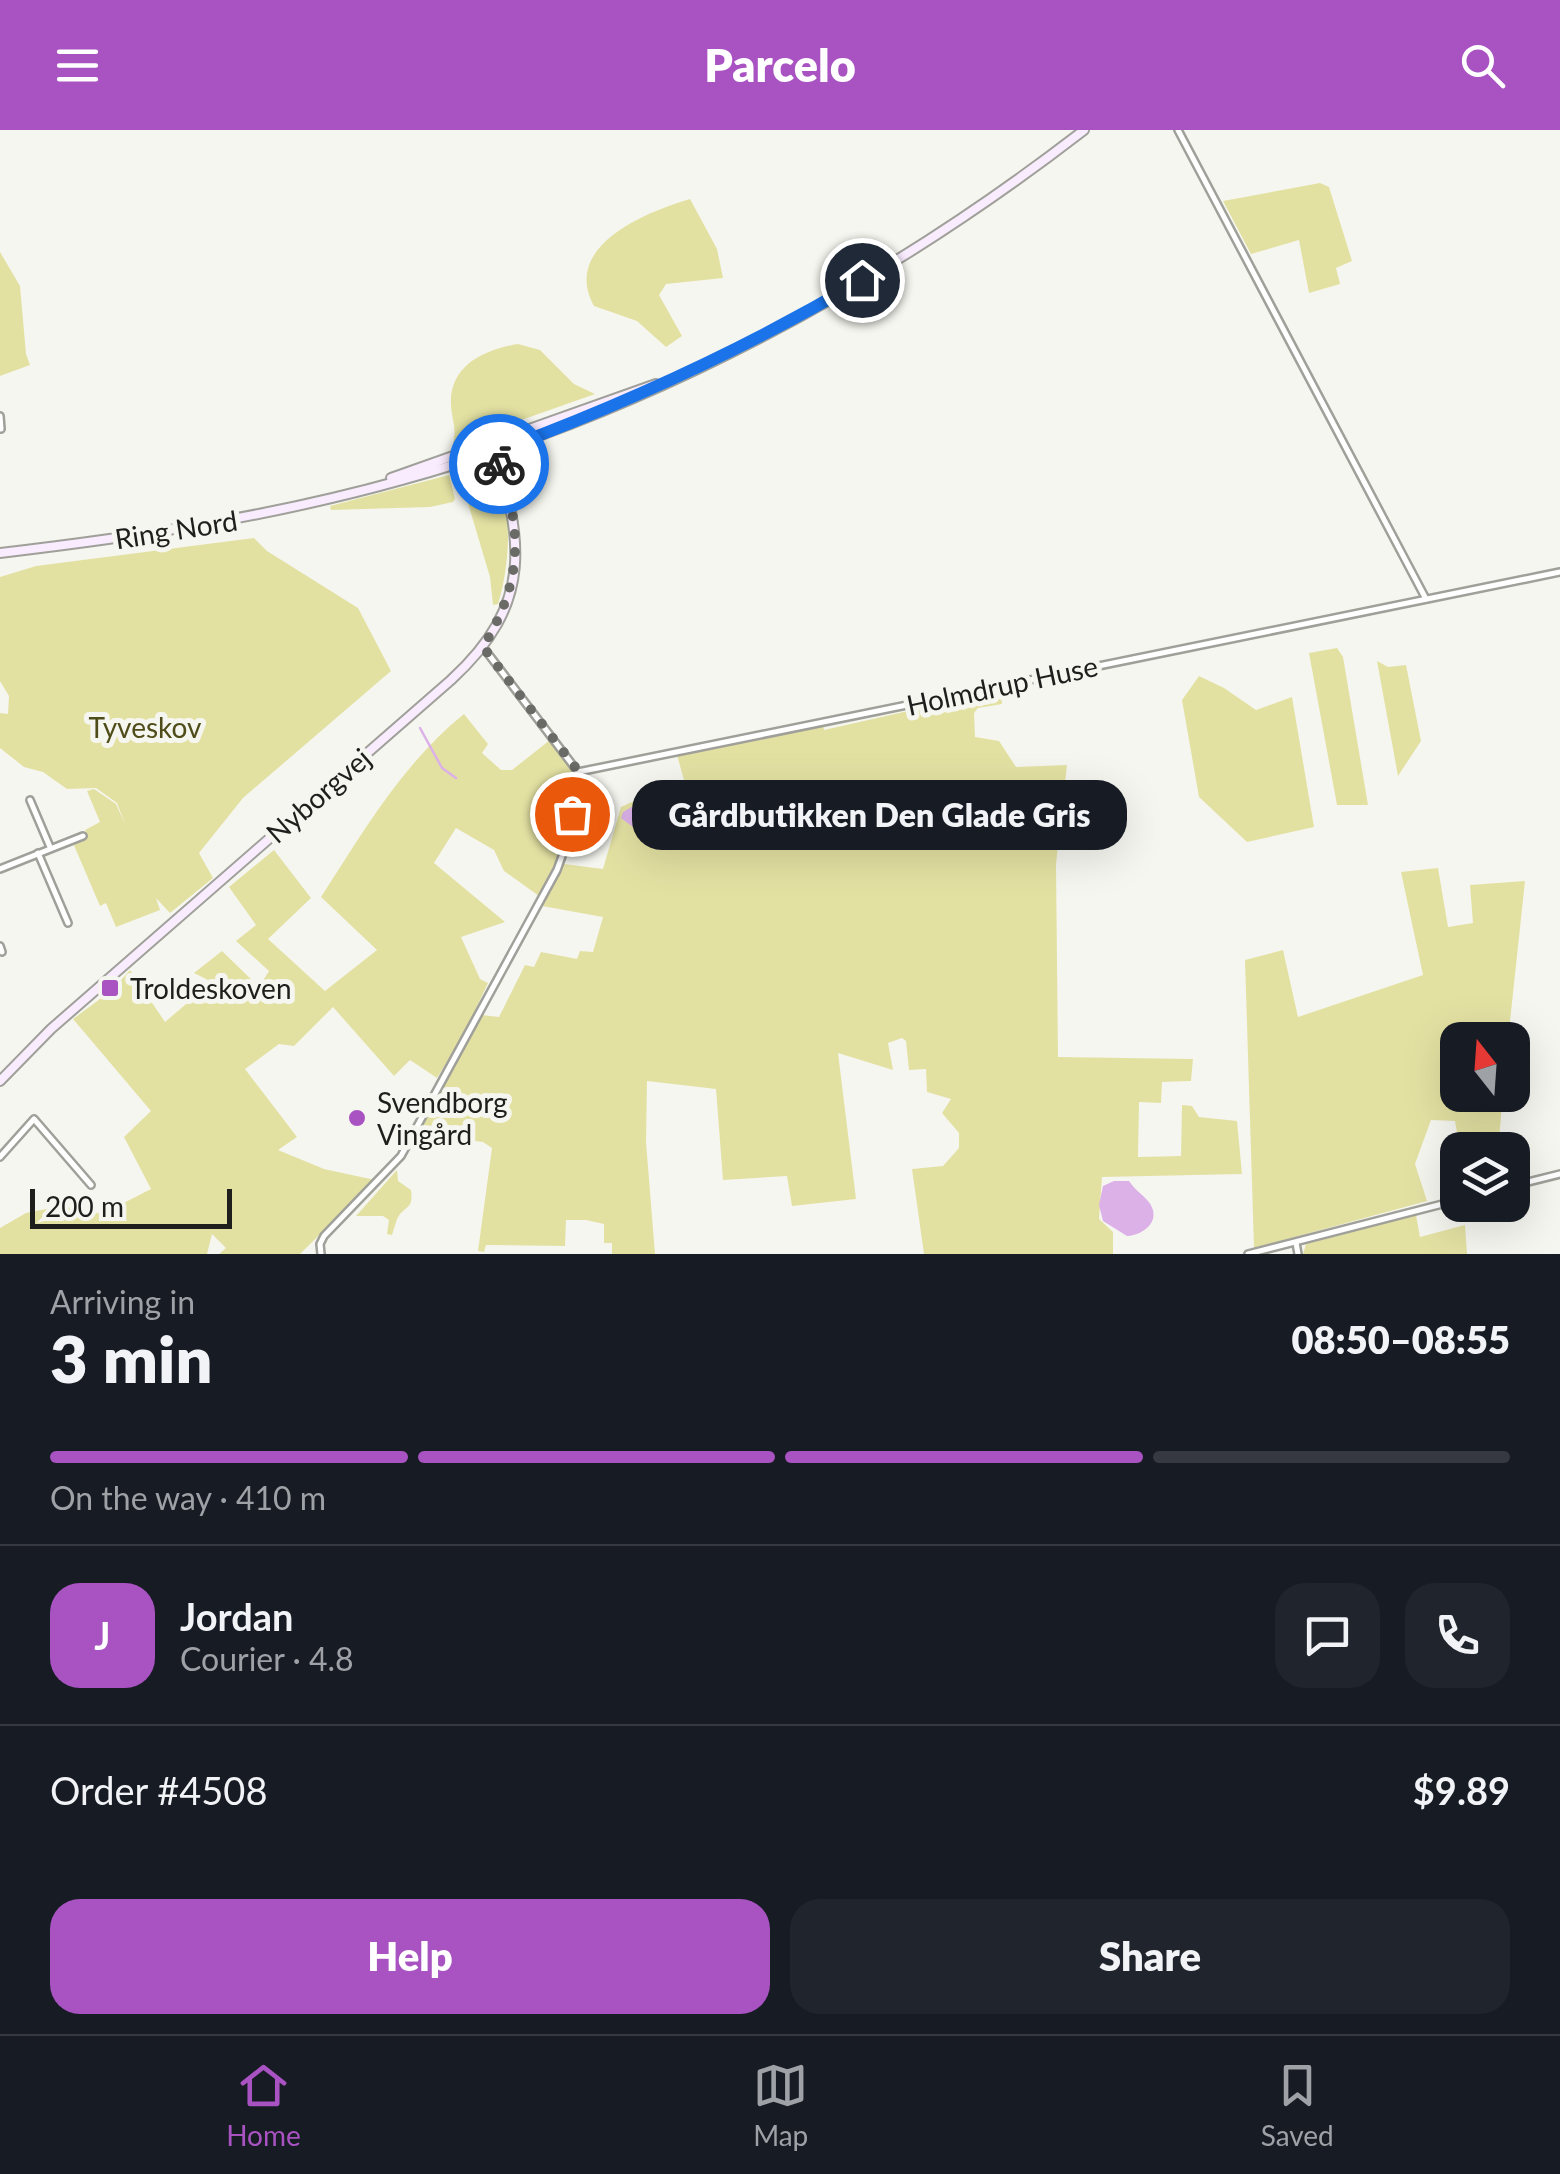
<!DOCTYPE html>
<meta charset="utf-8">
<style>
:root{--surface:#171b24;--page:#20242c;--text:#f1f3f6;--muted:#9ea1a6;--line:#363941;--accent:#a853c1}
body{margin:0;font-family:Lato,sans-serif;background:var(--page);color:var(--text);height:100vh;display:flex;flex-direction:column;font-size:38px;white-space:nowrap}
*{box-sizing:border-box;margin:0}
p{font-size:32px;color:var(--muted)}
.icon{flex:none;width:55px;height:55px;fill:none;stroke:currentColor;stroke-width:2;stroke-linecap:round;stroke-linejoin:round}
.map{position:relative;height:1124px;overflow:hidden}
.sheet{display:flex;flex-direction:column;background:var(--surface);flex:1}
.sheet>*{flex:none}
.needle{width:65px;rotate:343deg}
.tools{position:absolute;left:1440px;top:892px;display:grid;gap:20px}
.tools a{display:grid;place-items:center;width:90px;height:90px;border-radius:20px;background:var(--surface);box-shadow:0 10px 40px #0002;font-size:50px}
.scale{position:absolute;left:30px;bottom:25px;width:202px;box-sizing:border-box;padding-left:10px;border:5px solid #1e1e1c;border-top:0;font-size:28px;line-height:35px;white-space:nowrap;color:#1e1e1c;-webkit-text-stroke:8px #f6f6f0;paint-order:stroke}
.pin{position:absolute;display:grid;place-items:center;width:85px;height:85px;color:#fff;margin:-42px;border:5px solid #fff;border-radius:50%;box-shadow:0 2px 10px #0007}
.courier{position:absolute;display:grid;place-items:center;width:100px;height:100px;margin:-50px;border:8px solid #1a73e8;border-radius:50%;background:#fff;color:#222;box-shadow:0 2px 12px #0007}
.bubble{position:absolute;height:70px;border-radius:30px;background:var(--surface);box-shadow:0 10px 40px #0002;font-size:32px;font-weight:800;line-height:70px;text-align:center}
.head em{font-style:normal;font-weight:800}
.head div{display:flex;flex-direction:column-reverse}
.head{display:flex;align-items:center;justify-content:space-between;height:170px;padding:0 50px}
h1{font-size:65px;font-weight:800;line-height:75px}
.bar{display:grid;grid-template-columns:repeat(4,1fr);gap:15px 10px;align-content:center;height:120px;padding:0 50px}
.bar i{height:12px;border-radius:8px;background:var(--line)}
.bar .current{background:var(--accent)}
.bar p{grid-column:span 4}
.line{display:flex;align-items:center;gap:25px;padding:0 50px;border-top:2px solid var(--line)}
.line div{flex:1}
.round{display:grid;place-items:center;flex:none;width:105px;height:105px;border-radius:30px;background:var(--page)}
.cta{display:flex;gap:20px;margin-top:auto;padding:20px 50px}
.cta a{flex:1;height:115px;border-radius:30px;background:var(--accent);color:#fff;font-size:40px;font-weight:800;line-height:115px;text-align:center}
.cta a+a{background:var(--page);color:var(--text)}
header{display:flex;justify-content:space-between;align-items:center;height:130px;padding:0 50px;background:var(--accent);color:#fff;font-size:45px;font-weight:800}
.menu{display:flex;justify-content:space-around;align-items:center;height:140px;border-top:2px solid var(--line);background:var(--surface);font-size:28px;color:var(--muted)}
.menu a{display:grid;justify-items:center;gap:5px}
.menu .current{color:var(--accent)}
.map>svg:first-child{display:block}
</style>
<header><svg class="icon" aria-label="menu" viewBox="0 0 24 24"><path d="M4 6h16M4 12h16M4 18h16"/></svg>Parcelo<svg class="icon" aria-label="search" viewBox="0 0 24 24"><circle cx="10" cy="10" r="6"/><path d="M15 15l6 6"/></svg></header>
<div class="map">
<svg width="1560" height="1124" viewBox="0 0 1560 1124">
<rect width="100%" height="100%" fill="#f6f6f0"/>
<g fill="#e3e1a2">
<path d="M1320,53l9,4 23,74 -16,7 4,16 -31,9 -10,-53 -48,14 -28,-53z"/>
<path d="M690,69l27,50 6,29 -57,6 -7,11 23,41 -16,11 -29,-26 -43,-15c-33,-60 52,-94 96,-107z"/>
<path d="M0,122l20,34 6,68 4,11 -30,11z"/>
<path d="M518,214l22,6 34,34 21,10 -142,50c3,-13 1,-18 -1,-30 -8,-45 28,-64 66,-70z"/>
<path d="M474,338c47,7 35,104 24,136l-5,1 -3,-28 -31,-104z"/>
<path d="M449,345l6,24 -2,3 -23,5 -99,3 -1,-4z"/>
<path d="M254,408l13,13 91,57 33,63 -148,127 -44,55 14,25 -43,35 -14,-15 4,12 -44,17 -10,-24 -6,3 -27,-63 15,-6 -3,-7 15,-8 -13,-31 7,-2 22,15 9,20 -8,-21 -21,-15 -29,1 -24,-17 -19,-5 -24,-19v-35l8,1 1,-18 -9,-15v-104l36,-11z"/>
<path d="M1337,518l6,9 25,148h-31l-28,-152z"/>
<path d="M1377,531l11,6 18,-2 15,76 -23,35z"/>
<path d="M1199,546l25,12 32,22 36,-13 22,130 -67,15 -48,-45 -17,-97z"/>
<path d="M1001,560l1,14 -24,4 -4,5 1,24 24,4 17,26 51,-2 -11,99 2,193 135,2 -2,22 -29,1 -1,21 -22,-1 -1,55 43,-1 1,-51 10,1 7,11 38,4 5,53 -140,3 -3,42 14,13v22h-189l-12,-85 31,-3 16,-18v-15l-17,-20 9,-14 -24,-7 -1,-23 -17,1 -3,-29 -4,-3 -14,5 5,27 -55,-17 18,146 -64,7 -5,-30 -64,4 -7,-91 -69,-8 -1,61 9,112h-43v-11h-8v-19l-18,-4h-20l-1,26 -79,-1 -2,7 -6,-1 14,-103 -9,-6 -67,-8 66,-119 17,2 26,-52 9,2 7,-15 36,7 3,-8 13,1 10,-35 -61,-11 22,-42 39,5 18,-62 28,-13 37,-7 -9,-32 146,-30 1,5z"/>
<path d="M464,584l24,30 -6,9 19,17h11l38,-30c18,23 28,27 23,57l-36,-3 -4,24 33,7 -10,41 -17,30 -35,-25 -10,-21 -38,-22 -22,35 71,59 -44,15 19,42 8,4 -26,55 -25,40 -27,-18 -16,16 -61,-69 -39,39 -15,-2 -34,25 52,68 -19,13 46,19 51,11 -75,74h-81l7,-6 -14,-14 -5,20h-207v-26l26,-15 35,-7 41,8 49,-25 -27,-52 27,-26 -78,-92 39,-29 18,-20 35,52 47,-40 -18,-9 28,-22 37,36 10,-16 -33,-30 20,-16 -27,-38 45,-37 37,48 -43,41 57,52 52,-41 -56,-53c42,-65 82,-134 143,-183z"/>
<path d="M1438,738l10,59 25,-4 -3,-38 55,-4 -17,159h-50v55h45l-5,55h-38l-5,-29 -24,-1 -16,44 12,37 -173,47 -9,-288 38,-10 15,67 125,-42 -22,-103z"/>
<path d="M397,1040l1,11 13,9c2,16 -2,15 -11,24 -4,5 -6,16 -8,21l-5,-1 2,-14 -6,-4h-27z"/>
<path d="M1416,1085l4,22 45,-12 2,29h-164l3,-10z"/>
</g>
<g fill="#dbb1e8">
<path d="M671,674l11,4 3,6c-27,19 -35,28 -64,4l2,-6 12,-7 7,4 5,-4z"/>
<path d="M1129,1051c6,9 12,12 19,20 15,18 -3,34 -21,35l-24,-15 -4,-16 4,-19 11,-5z"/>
</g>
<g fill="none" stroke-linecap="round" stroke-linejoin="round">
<path stroke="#dbb1e8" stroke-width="2.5" d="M420,598l22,40 14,10"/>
<defs>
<g id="street">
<path d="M1178,0l248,469"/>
<path d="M0,286l1,13"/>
<path d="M578,642l982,-200"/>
<path d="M30,670l20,47"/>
<path d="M38,723l30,70"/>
<path d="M0,739l83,-33"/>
<path d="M0,816l2,6"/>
<path d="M0,1027l34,-38 57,66"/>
<path d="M1512,1056l48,-12"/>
<path d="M1296,1113l2,11"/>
<path d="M321,1124l-1,-10 4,-8 77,-80 156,-286c11,-29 23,-67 21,-98l-95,-125"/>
<path d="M1248,1124l210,-54"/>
</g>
<g id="secondary">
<path d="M391,348l265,-94"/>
<path d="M0,423c136,-16 270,-36 402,-73 247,-68 480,-194 682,-350"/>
<path d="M0,951l51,-52 400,-349c84,-77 72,-141 41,-239"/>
</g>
</defs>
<use href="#street" stroke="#a0a09a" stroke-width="10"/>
<use href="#secondary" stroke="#a0a09a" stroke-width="12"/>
<use href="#street" stroke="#fff" stroke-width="5"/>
<use href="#secondary" stroke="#faecff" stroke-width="8"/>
</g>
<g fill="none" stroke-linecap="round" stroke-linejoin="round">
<path stroke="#6a6a66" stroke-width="10" stroke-dasharray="0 18" d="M499,334c24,69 23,119 -16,183l92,120 3,16 -6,31"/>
<path stroke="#1a73e8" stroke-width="12" d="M499,334l-4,-12c128,-47 250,-103 367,-172"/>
</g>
<g fill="#a853c1" stroke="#f6f6f0" stroke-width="4">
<rect x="100" y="848" width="20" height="20" rx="5"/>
<circle cx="357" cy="988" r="10"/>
</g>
<g text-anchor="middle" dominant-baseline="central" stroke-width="10" stroke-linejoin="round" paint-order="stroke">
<g font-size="28" fill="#1e1e1c" stroke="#f6f6f0">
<text transform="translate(176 399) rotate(-9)">Ring Nord</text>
<text transform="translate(1002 555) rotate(-12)">Holmdrup Huse</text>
<text transform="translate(318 665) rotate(-41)">Nyborgvej</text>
</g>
<g font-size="28" fill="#4e4c19" stroke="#f6f6f0">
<text x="145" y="597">Tyveskov</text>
</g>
<g font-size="28" fill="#1e1e1c" stroke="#f6f6f0" text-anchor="start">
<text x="130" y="858">Troldeskoven</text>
<text x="377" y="972">Svendborg<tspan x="377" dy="32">Vingård</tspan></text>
</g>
</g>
</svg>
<div class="tools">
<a><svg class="needle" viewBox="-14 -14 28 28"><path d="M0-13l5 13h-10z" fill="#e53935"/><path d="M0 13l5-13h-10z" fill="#9ea1a6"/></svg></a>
<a><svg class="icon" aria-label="layers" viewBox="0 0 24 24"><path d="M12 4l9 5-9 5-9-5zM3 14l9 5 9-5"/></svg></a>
</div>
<div class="scale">200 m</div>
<div class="pin" style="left:572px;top:684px;background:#ea580c"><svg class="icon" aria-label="bag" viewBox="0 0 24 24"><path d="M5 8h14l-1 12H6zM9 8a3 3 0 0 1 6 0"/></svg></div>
<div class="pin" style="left:862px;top:150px;background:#1f2937"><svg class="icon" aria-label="home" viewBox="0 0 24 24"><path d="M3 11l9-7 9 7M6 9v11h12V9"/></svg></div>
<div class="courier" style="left:499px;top:334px"><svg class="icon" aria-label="bike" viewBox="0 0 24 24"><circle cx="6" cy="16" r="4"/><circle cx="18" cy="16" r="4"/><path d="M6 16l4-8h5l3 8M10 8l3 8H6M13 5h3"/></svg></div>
<div class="bubble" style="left:632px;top:650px;width:495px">Gårdbutikken Den Glade Gris</div>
</div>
<section class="sheet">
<div class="head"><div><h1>3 min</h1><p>Arriving in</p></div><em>08:50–08:55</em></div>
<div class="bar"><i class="current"></i><i class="current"></i><i class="current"></i><i></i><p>On the way · 410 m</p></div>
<div class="line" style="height:180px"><b class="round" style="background:var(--accent);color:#fff">J</b><div><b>Jordan</b><p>Courier · 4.8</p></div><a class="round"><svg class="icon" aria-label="chat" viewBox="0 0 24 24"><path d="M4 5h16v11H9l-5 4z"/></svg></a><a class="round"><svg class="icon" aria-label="phone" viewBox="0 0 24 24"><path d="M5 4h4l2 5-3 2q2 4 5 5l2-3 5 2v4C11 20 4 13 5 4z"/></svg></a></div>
<div class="line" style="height:130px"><div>Order #4508</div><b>$9.89</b></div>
<div class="cta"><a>Help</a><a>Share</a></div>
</section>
<nav class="menu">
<a class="current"><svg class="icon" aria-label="home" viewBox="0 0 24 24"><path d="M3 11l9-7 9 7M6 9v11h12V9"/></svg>Home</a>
<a><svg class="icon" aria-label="map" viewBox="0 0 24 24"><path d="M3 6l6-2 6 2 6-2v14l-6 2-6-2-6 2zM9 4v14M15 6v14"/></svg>Map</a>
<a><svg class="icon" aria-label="saved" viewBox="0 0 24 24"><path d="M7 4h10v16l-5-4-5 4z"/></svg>Saved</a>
</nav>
